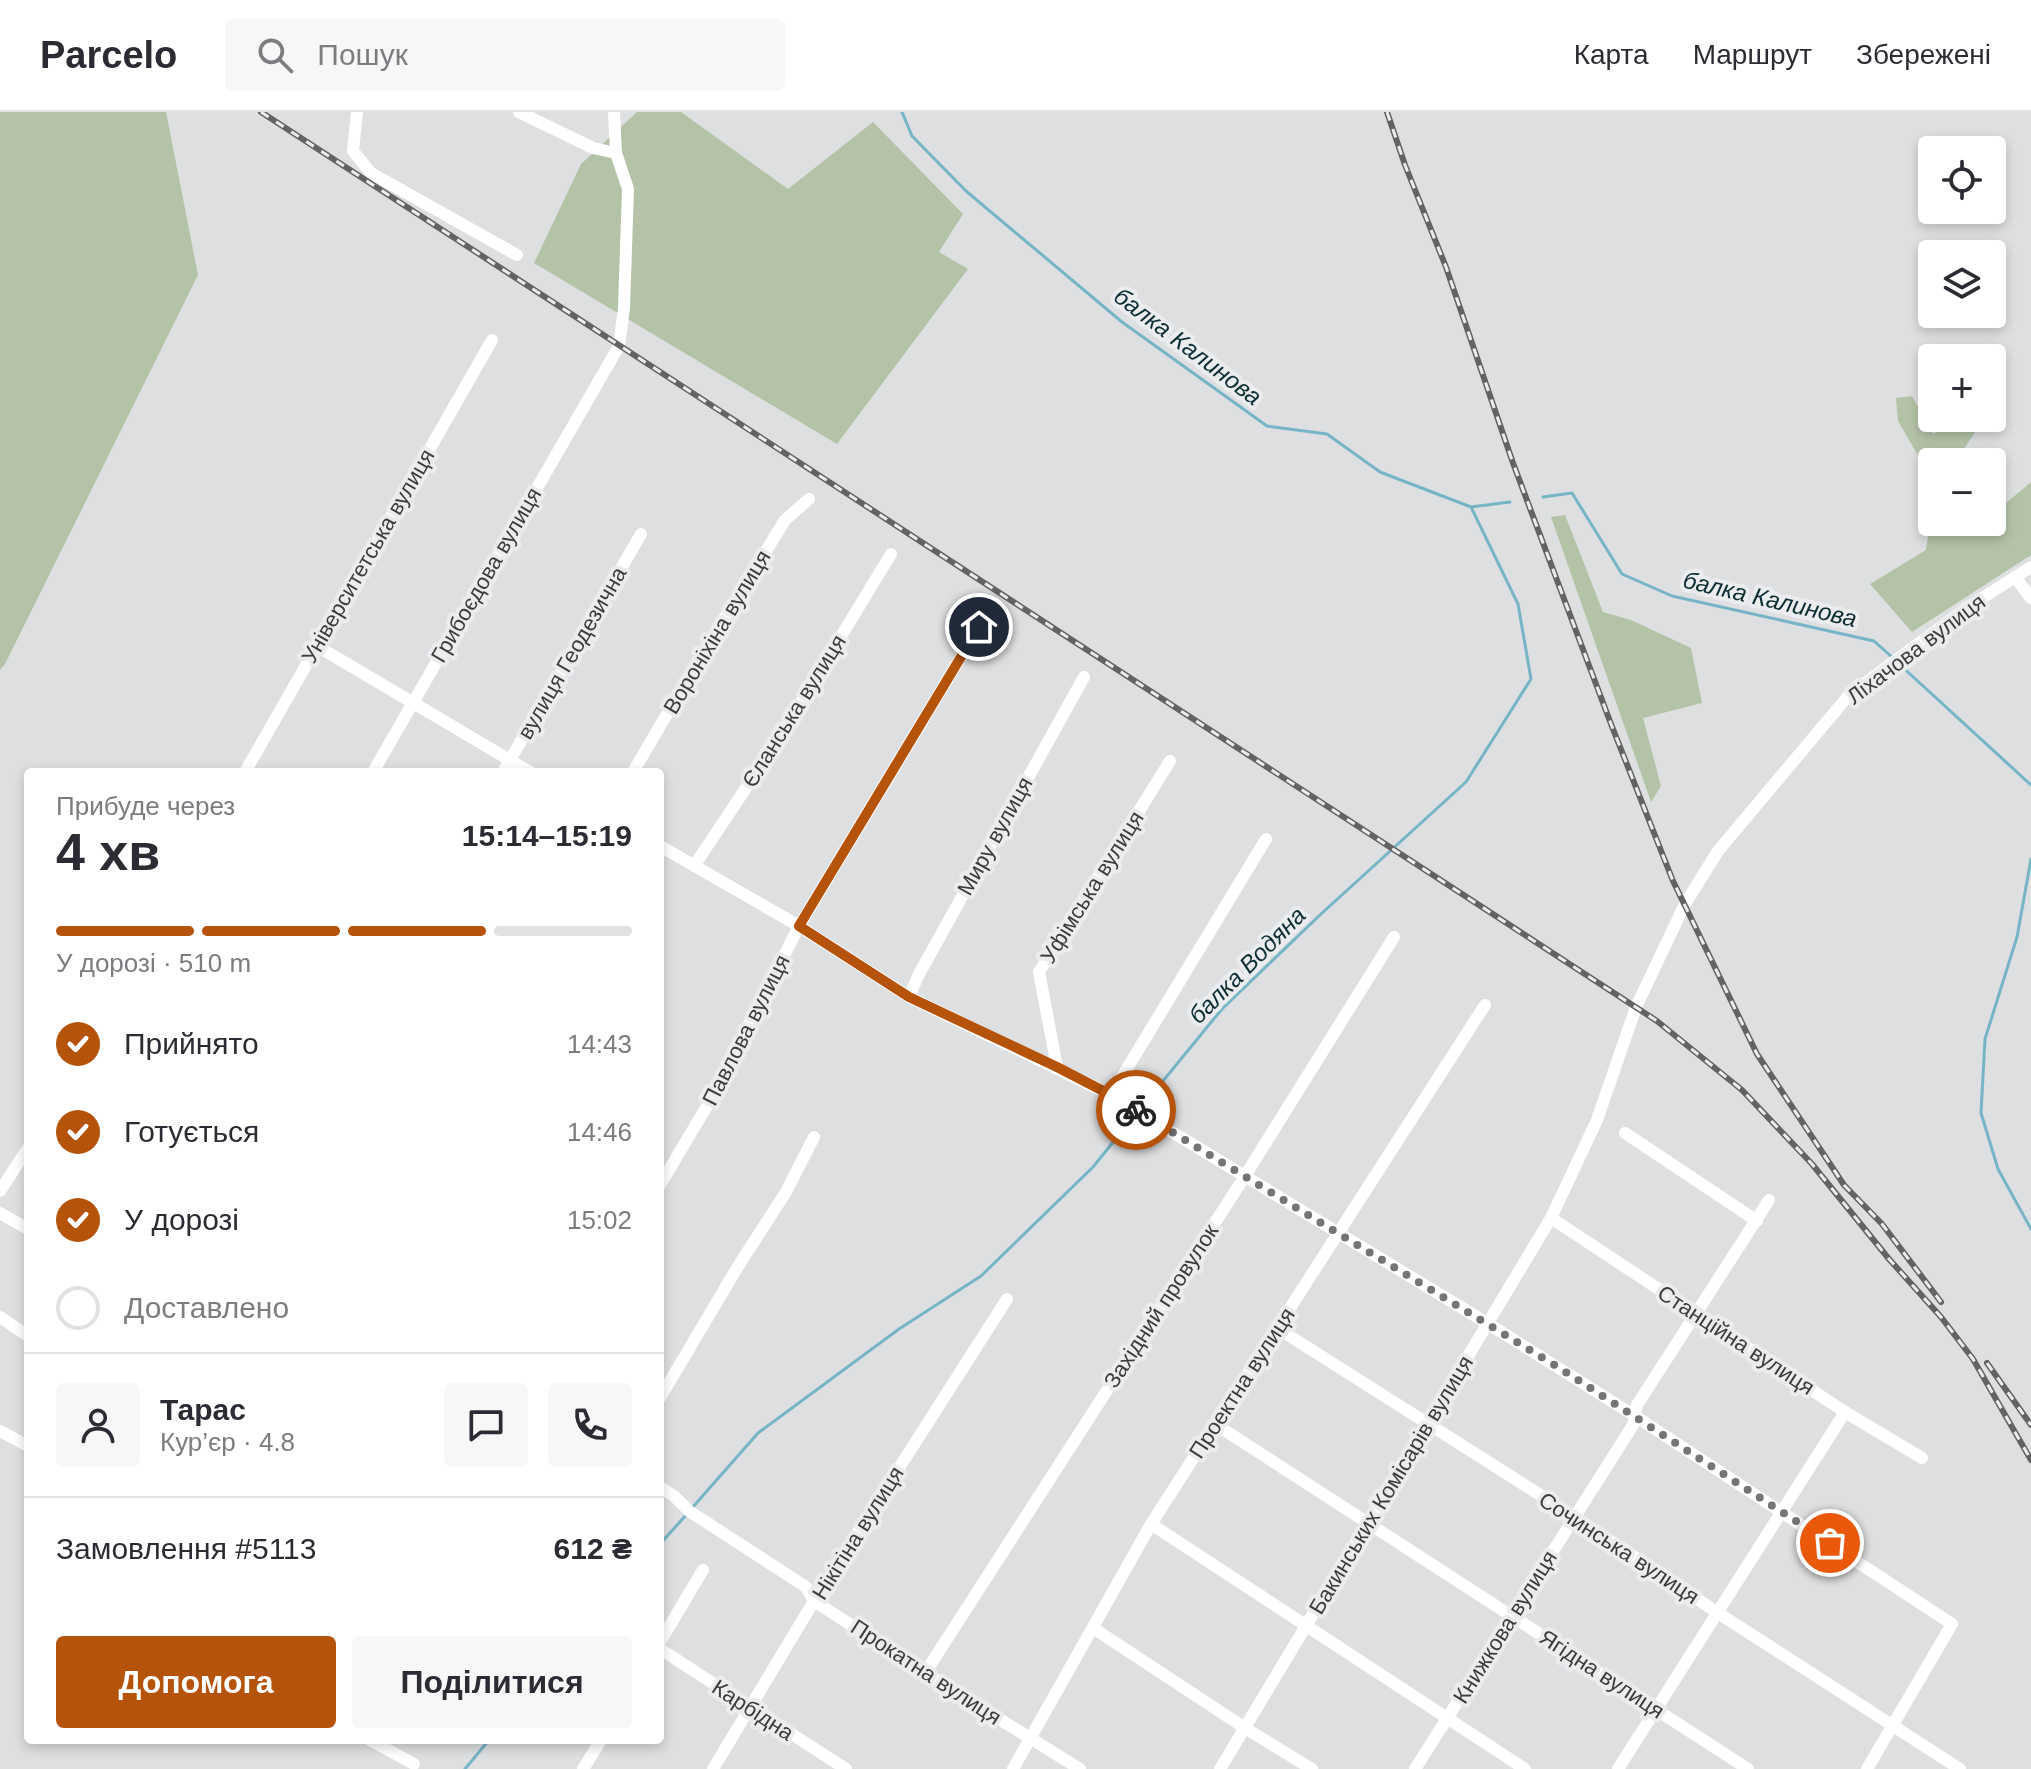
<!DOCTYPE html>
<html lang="uk">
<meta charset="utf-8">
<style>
:root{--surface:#fff;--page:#f7f7f7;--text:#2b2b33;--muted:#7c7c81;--line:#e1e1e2;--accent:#b45309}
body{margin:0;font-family:Helvetica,sans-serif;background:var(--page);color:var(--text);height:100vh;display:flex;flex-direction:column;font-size:30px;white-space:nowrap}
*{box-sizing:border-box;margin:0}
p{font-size:26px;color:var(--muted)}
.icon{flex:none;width:44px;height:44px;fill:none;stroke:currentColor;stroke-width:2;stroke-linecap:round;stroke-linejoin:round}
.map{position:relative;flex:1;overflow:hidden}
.panel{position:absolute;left:24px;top:656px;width:640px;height:976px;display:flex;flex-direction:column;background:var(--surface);border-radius:8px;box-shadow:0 4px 12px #0003}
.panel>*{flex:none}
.tools{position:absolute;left:1918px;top:24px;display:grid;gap:16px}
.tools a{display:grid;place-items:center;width:88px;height:88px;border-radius:8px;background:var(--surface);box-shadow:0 4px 12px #0003;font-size:40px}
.pin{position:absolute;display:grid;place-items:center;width:68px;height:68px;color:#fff;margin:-34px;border:4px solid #fff;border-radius:50%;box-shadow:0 2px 8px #0007}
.courier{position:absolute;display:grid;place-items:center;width:80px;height:80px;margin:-40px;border:6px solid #b45309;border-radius:50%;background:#fff;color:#222;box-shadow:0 2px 10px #0007}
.headline em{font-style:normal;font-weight:700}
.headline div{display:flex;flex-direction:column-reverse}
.headline{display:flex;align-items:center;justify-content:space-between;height:136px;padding:0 32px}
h1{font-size:52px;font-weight:700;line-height:60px}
.bar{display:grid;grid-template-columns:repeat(4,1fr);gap:12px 8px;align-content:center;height:96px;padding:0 32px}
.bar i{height:10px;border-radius:6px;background:var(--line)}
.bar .on{background:var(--accent)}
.bar p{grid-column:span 4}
.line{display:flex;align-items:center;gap:20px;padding:0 32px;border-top:2px solid var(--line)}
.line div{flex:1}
.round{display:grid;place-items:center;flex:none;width:84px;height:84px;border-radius:8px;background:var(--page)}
ol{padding:0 32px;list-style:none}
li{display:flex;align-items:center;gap:24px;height:88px}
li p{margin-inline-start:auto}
li .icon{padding:8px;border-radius:50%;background:var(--accent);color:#fff;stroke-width:4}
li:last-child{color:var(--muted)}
li i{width:44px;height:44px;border:4px solid var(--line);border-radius:50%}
.primary-button{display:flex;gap:16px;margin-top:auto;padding:16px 32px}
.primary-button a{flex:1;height:92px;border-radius:8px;background:var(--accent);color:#fff;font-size:32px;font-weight:700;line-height:92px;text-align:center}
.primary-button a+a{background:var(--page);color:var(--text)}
header{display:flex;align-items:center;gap:48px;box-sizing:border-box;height:112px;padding:0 40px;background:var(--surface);border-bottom:2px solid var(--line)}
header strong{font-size:38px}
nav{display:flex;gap:44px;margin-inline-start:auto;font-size:28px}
.search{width:560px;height:72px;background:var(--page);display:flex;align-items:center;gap:20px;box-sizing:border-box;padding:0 28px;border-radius:8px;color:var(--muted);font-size:30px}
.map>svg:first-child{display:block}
</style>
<header>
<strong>Parcelo</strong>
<div class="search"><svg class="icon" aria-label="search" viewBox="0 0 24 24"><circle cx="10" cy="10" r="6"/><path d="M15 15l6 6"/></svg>Пошук</div>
<nav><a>Карта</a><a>Маршрут</a><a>Збережені</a></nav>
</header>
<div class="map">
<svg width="2031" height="1657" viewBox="0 0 2031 1657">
<rect width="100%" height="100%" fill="#dedfe1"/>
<g fill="#b4c3a8">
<path d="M0,0h166l32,163 -193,389 -5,6z"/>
<path d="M637,0h44l107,77 85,-67 90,92 -24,38 29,17 -131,175 -303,-181 47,-99z"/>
<path d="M1912,284l21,38c15,-7 33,-21 49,-12l-25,37v3h-25v18l-34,-59 -2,-23z"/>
<path d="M2031,370v73l-119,77 -42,-48 56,-34 6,-42v14h60v-16l7,3z"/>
<path d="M1565,403l38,97 28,8 60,28 11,55 -59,15 18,68 -10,16 -100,-285z"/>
</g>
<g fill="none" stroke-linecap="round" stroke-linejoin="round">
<g stroke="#76b5c6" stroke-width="3">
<path d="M902,0l10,24 54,55 156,131 145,104 60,8 53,38 91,35 39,-5"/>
<path d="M1543,385l29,-4 50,81 50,22 202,45 19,17"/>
<path d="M1898,551l133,122"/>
<path d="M2031,747l-14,78 -32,102 -4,74 17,56 33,60"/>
<path d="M1140,997l82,-100 99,-95 145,-132 65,-103 -13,-75 -47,-97"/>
<path d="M692,1396l66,-75 141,-104 82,-53 112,-109 42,-52"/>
<path d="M660,1432l27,-30"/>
<path d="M465,1657l24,-29"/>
</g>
<g stroke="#fff" stroke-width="12">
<path d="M357,0l-4,39 18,22 146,82"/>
<path d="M519,0l74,36 23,5"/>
<path d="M2015,465l16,21"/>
<path d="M317,534l213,126"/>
<path d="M245,660l247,-432"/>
<path d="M373,660l246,-426 5,-38 4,-119 -12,-36 -2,-41"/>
<path d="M503,660l138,-238"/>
<path d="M633,660l68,-116 84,-136 24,-21"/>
<path d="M660,734l139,80 110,71 202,98 376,228 148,93 317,208 -85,145"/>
<path d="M694,754l84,-126 113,-186"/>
<path d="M909,885l9,-21 166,-299"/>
<path d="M1057,955l-18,-95 131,-211"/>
<path d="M1111,983l155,-256"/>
<path d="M1625,1021l132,88"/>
<path d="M660,1073l50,-84 89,-175 180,-299"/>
<path d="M0,1079l28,-43"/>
<path d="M0,1101l28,16"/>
<path d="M1551,1106l294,194 77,46"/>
<path d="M0,1205l28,19"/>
<path d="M1277,1216l298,189 143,96 242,156"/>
<path d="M660,1286l77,-130 49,-76 28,-55"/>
<path d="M1215,1312l533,345"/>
<path d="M0,1319l28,15"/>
<path d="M660,1375l14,9 15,15 117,76 8,14 111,72 155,96"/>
<path d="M1151,1412l374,245"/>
<path d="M1093,1516l152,100 67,41"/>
<path d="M660,1530l43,-72"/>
<path d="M660,1537l186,120"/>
<path d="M925,1561l320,-497 149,-239"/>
<path d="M370,1628l44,24"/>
<path d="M583,1657l18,-29"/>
<path d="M713,1657l101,-168 193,-302"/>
<path d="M1013,1657l138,-245 334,-519"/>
<path d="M1220,1657l331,-551 46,-98 39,-113 49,-103 33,-53 131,-156 116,-86 66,-42"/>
<path d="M1415,1657l218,-344 4,-20 132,-205"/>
<path d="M1618,1657l227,-357"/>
</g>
<defs>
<g id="rail">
<path d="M261,0l1396,909 85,69 70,74 77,95 52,58 32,42 58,101"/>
<path d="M1387,0l18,53 41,102 67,196 98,261 62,157 84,173 87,131 38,39 59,78"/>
<path d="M1987,1251l44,62"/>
</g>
</defs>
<use href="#rail" stroke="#626364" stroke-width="6"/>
<use href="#rail" stroke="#ebecee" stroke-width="3" stroke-dasharray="9" stroke-linecap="butt"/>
</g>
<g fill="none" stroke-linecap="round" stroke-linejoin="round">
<path stroke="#757576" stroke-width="8" stroke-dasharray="0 14.4" d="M1136,998l425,259 269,174"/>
<path stroke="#b45309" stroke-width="10" d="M979,515l-180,299 110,71 148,70 54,28 25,15"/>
</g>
<g text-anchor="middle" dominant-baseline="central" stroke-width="8" stroke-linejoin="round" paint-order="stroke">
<g font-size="22" fill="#3c3c3d" stroke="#ebecee">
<text transform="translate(368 444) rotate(-60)">Університетська вулиця</text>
<text transform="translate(486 463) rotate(-60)">Грибоєдова вулиця</text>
<text transform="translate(717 520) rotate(-59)">Вороніхіна вулиця</text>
<text transform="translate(1916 537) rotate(-37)">Ліхачова вулиця</text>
<text transform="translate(572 541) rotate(-60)">вулиця Геодезична</text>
<text transform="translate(794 599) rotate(-58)">Єланська вулиця</text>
<text transform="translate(995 724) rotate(-61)">Миру вулиця</text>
<text transform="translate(1092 775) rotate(-58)">Уфімська вулиця</text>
<text transform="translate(746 918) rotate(-63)">Павлова вулиця</text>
<text transform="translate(1161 1194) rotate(-57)">Західний провулок</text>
<text transform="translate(1736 1228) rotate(33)">Станційна вулиця</text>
<text transform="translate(1242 1271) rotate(-57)">Проектна вулиця</text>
<text transform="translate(1391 1373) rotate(-59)">Бакинських Комісарів вулиця</text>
<text transform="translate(858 1421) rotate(-58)">Нікітіна вулиця</text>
<text transform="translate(1619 1436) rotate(33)">Сочинська вулиця</text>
<text transform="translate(1505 1515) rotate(-58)">Книжкова вулиця</text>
<text transform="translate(926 1560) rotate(33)">Прокатна вулиця</text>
<text transform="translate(1602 1562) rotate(33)">Ягідна вулиця</text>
<text transform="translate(753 1598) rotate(33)">Карбідна</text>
</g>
<g font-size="24" font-style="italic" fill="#0e2e36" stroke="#ebecee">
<text transform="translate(1188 234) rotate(37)">балка Калинова</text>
<text transform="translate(1770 487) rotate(13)">балка Калинова</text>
<text transform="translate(1247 853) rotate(-45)">балка Водяна</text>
</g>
</g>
</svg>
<div class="tools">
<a><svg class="icon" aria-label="locate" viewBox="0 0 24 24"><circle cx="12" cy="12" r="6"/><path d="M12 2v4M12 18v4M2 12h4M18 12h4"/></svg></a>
<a><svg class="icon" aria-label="layers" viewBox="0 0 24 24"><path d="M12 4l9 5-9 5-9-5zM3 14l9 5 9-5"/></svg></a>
<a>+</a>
<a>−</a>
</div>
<div class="pin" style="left:1830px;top:1431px;background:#ea580c"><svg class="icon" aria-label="bag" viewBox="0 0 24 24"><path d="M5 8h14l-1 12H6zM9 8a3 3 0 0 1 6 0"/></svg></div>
<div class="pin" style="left:979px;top:515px;background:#1f2937"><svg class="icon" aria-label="home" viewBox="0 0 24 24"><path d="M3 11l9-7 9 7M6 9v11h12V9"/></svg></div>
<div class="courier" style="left:1136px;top:998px"><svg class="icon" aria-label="bike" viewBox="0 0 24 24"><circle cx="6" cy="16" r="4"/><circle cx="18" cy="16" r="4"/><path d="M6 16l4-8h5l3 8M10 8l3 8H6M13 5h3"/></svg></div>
<section class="panel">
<div class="headline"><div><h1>4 хв</h1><p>Прибуде через</p></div><em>15:14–15:19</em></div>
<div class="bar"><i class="on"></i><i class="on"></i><i class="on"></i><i></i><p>У дорозі · 510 m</p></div>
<ol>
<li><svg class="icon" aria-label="check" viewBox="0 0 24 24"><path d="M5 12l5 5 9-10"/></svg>Прийнято<p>14:43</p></li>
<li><svg class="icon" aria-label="check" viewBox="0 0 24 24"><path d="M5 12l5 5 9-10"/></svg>Готується<p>14:46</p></li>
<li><svg class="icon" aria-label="check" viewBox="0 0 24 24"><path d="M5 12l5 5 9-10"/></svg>У дорозі<p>15:02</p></li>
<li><i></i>Доставлено</li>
</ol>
<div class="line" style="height:144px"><a class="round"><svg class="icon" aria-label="person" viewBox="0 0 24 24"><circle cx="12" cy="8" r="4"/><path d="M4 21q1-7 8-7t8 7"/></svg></a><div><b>Тарас</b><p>Кур’єр · 4.8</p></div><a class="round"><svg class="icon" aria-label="chat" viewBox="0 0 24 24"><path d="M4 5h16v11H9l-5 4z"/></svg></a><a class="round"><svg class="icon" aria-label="phone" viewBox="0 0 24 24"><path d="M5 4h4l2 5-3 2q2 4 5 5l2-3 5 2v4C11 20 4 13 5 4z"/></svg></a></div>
<div class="line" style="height:104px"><div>Замовлення #5113</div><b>612 ₴</b></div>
<div class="primary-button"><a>Допомога</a><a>Поділитися</a></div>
</section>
</div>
